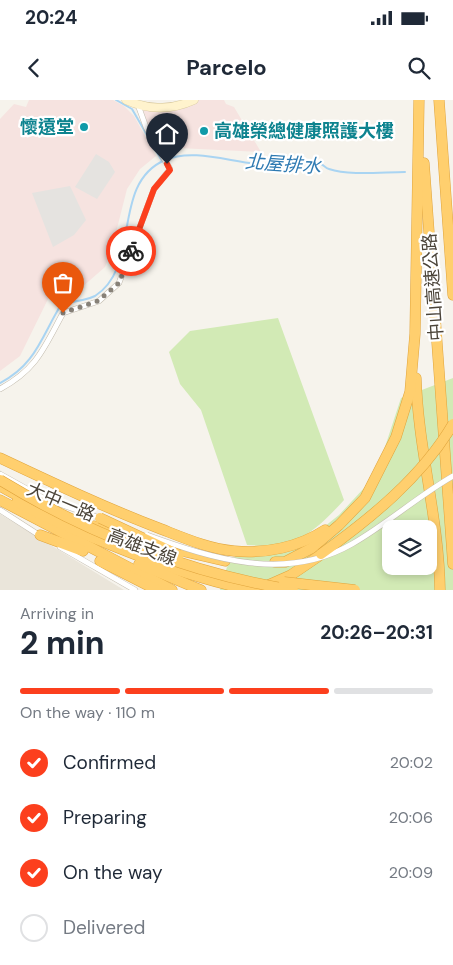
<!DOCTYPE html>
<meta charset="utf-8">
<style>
:root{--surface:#fff;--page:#f2f2f3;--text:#1f2937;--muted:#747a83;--line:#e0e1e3;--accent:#fc3f1d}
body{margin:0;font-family:"DM Sans","Noto Sans TC",sans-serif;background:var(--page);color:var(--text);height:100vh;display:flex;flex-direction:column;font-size:19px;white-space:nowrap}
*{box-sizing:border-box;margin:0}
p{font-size:16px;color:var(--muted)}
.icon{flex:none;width:28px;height:28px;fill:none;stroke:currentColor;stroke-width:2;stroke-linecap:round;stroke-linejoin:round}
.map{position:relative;height:490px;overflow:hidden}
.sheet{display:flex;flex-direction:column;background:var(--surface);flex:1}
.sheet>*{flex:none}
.buttons{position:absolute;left:382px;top:420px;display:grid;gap:10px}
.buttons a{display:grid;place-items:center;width:55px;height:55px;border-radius:10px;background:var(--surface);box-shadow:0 2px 8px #0003;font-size:25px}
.pin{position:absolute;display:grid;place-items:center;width:42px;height:42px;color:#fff;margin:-51px -21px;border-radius:50% 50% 50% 0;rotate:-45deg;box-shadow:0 0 5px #0007}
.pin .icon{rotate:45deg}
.courier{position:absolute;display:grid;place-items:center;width:50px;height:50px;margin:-25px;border:4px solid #fc3f1d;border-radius:50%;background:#fff;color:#222;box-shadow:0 1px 6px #0007}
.head em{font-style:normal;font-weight:700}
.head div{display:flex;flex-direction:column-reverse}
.head{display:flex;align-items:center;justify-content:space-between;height:85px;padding:0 20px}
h1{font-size:32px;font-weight:700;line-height:38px}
.bar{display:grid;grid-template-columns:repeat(4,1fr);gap:8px 5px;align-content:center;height:60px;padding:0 20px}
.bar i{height:6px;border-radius:4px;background:var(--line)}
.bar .active{background:var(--accent)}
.bar p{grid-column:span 4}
ol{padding:0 20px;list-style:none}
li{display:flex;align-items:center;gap:15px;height:55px}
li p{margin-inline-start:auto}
li .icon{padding:5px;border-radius:50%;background:var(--accent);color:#fff;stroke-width:4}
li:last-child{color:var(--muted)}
li i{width:28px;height:28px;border:2px solid var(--line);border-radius:50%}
.status{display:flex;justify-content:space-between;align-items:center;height:35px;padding:0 25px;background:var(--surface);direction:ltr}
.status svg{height:14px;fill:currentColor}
header{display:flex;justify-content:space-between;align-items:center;height:65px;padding:0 20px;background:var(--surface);font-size:22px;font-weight:700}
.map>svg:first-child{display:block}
</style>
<div class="status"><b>20:24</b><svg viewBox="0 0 49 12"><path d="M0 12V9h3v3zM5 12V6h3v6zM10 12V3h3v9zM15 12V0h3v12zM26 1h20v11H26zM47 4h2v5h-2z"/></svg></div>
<header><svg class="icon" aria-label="back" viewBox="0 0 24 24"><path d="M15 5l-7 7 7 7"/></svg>Parcelo<svg class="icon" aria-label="search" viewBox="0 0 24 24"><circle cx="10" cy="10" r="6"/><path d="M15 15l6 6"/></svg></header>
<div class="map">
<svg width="453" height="490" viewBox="0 0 453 490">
<rect width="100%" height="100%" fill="#f6f3ec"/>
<path fill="#eae5da" d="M0,414l88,54 36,22h-124z"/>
<g fill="#f6e3e0">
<path d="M29,0h84l11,6 10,10 22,40 -16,13 -13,20 -16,63 -6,15 -24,21 -31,7 -30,61 -20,15v-252l14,-15 12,3z"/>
<path d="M199,0h25l2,4 8,3 27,45 -83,-4 -15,5 -15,-28 -5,-15 17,2 24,-4z"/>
</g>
<g fill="#d2eab5" fill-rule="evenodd">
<path d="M278,218l66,182c-31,34 -49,49 -97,45l-46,-135 -21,-26 -11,-32 21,-21z"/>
<path d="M453,278v212h-233l7,-23 11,-14 67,-11 34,-27 26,-28 19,-37 17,-52zM391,429h38v37h-38z"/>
</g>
<g fill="#e5e3e0">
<path d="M96,54l13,8 6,10 -18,27 -22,-12z"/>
<path d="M70,86l16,34 -12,15 -21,12 -21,-54z"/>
</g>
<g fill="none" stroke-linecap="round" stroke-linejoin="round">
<g stroke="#a9d4f2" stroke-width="2">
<path d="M116,0l16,9 30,52"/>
<path d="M0,283c36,-18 42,-48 62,-80 10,-1 23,-2 33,-7 47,-30 15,-112 70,-136 28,-12 65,2 94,4 15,2 49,-5 60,-1 4,1 6,5 10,6 20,7 54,3 76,3"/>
</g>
<defs>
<g id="street">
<path d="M0,289c37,-20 44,-41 63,-76l36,-12 20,-18 35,-94 16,-20 -24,-42 -8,-22"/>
<path d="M0,374l45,25 55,19"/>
<path d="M0,410l39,25"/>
<path d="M60,447l75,43"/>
</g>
<path id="secondary" d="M126,0c22,10 46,10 68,0"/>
<g id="highway">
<path d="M439,0l14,195"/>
<path d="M424,63l29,401"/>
<path d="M416,278c2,71 23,141 24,212"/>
<path d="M0,358c53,25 106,50 161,71 23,9 48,20 73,22 32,3 65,-4 91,-21"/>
<path d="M0,386l27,15"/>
<path d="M0,400l172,90"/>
<path d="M17,402c25,14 52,25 79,37 51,21 101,40 155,51"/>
<path d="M94,426l44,13"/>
<path d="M40,435l43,16"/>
<path d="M169,448l56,13"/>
<path d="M100,461l57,29"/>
<path d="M275,462h10l27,-14 27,-23 26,-27 31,-61 14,-45 5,-58 4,-234"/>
<path d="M139,464l62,26"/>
<path d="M257,490l34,-15 28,-19"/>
</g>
</defs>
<use href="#street" stroke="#c2bbae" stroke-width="6"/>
<use href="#secondary" stroke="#d6c79b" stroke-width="9"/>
<use href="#highway" stroke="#e0a43c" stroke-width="11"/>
<use href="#street" stroke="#fff" stroke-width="5"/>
<use href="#secondary" stroke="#fff3cd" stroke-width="8"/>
<use href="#highway" stroke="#ffcf6e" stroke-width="10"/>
<defs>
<path id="street-bridge" d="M147,435c66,24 139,47 205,9 35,-20 66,-48 101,-68"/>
<g id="highway-bridge">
<path d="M0,380c88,54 192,94 293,110"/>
<path d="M100,418l79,37"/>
<path d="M321,454c49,-35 101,-77 132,-130"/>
<path d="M284,482l71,8"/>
</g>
</defs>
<use href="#street-bridge" stroke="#c2bbae" stroke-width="6" stroke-linecap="butt"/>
<use href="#highway-bridge" stroke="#e0a43c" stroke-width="11" stroke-linecap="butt"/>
<use href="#street-bridge" stroke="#fff" stroke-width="5"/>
<use href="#highway-bridge" stroke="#ffcf6e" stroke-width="10"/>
</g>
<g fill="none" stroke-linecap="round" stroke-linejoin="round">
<path stroke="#878178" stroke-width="5" stroke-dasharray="0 9" d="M63,213l35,-12 21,-18 12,-32"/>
<path stroke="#fc3f1d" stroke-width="6" d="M131,151l23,-62 16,-19 -3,-6"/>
</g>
<g fill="#0f9aa8" stroke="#fff" stroke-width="2">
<circle cx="84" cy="27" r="5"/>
<circle cx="204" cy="31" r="5"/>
</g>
<g text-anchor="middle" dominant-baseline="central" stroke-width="4.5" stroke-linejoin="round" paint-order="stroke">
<g font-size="18" font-weight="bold" fill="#0d838f" stroke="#fff" text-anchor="end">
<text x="74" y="27">懷遠堂</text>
<text x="214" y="31" text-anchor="start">高雄榮總健康照護大樓</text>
</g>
<g font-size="18" fill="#4b4439" stroke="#fff">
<text transform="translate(433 187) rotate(-94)">中山高速公路</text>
<text transform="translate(61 402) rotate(23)">大中一路</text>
<text transform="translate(142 447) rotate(21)">高雄支線</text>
</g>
<g font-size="19" font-style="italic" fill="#2e7ab2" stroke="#fff">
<text transform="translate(283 64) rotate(4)">北屋排水</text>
</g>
</g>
</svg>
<div class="buttons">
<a><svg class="icon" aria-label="layers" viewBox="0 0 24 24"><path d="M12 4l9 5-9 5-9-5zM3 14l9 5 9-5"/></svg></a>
</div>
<div class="pin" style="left:63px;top:213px;background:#ea580c"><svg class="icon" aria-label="bag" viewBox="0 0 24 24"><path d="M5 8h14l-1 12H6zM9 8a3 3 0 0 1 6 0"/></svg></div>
<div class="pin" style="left:167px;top:64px;background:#1f2937"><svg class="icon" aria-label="home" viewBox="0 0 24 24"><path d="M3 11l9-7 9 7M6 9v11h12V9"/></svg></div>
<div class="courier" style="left:131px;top:151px"><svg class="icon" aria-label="bike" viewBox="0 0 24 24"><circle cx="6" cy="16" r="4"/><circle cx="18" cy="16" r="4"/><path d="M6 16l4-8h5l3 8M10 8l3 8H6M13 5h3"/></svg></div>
</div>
<section class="sheet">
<div class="head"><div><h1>2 min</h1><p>Arriving in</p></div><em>20:26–20:31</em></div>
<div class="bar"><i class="active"></i><i class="active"></i><i class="active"></i><i></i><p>On the way · 110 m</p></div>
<ol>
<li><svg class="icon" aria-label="check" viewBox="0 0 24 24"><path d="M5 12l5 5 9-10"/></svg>Confirmed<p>20:02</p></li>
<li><svg class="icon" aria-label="check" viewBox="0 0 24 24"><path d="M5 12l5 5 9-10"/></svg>Preparing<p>20:06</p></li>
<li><svg class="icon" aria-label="check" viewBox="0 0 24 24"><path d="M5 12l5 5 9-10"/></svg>On the way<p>20:09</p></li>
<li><i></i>Delivered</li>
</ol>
</section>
